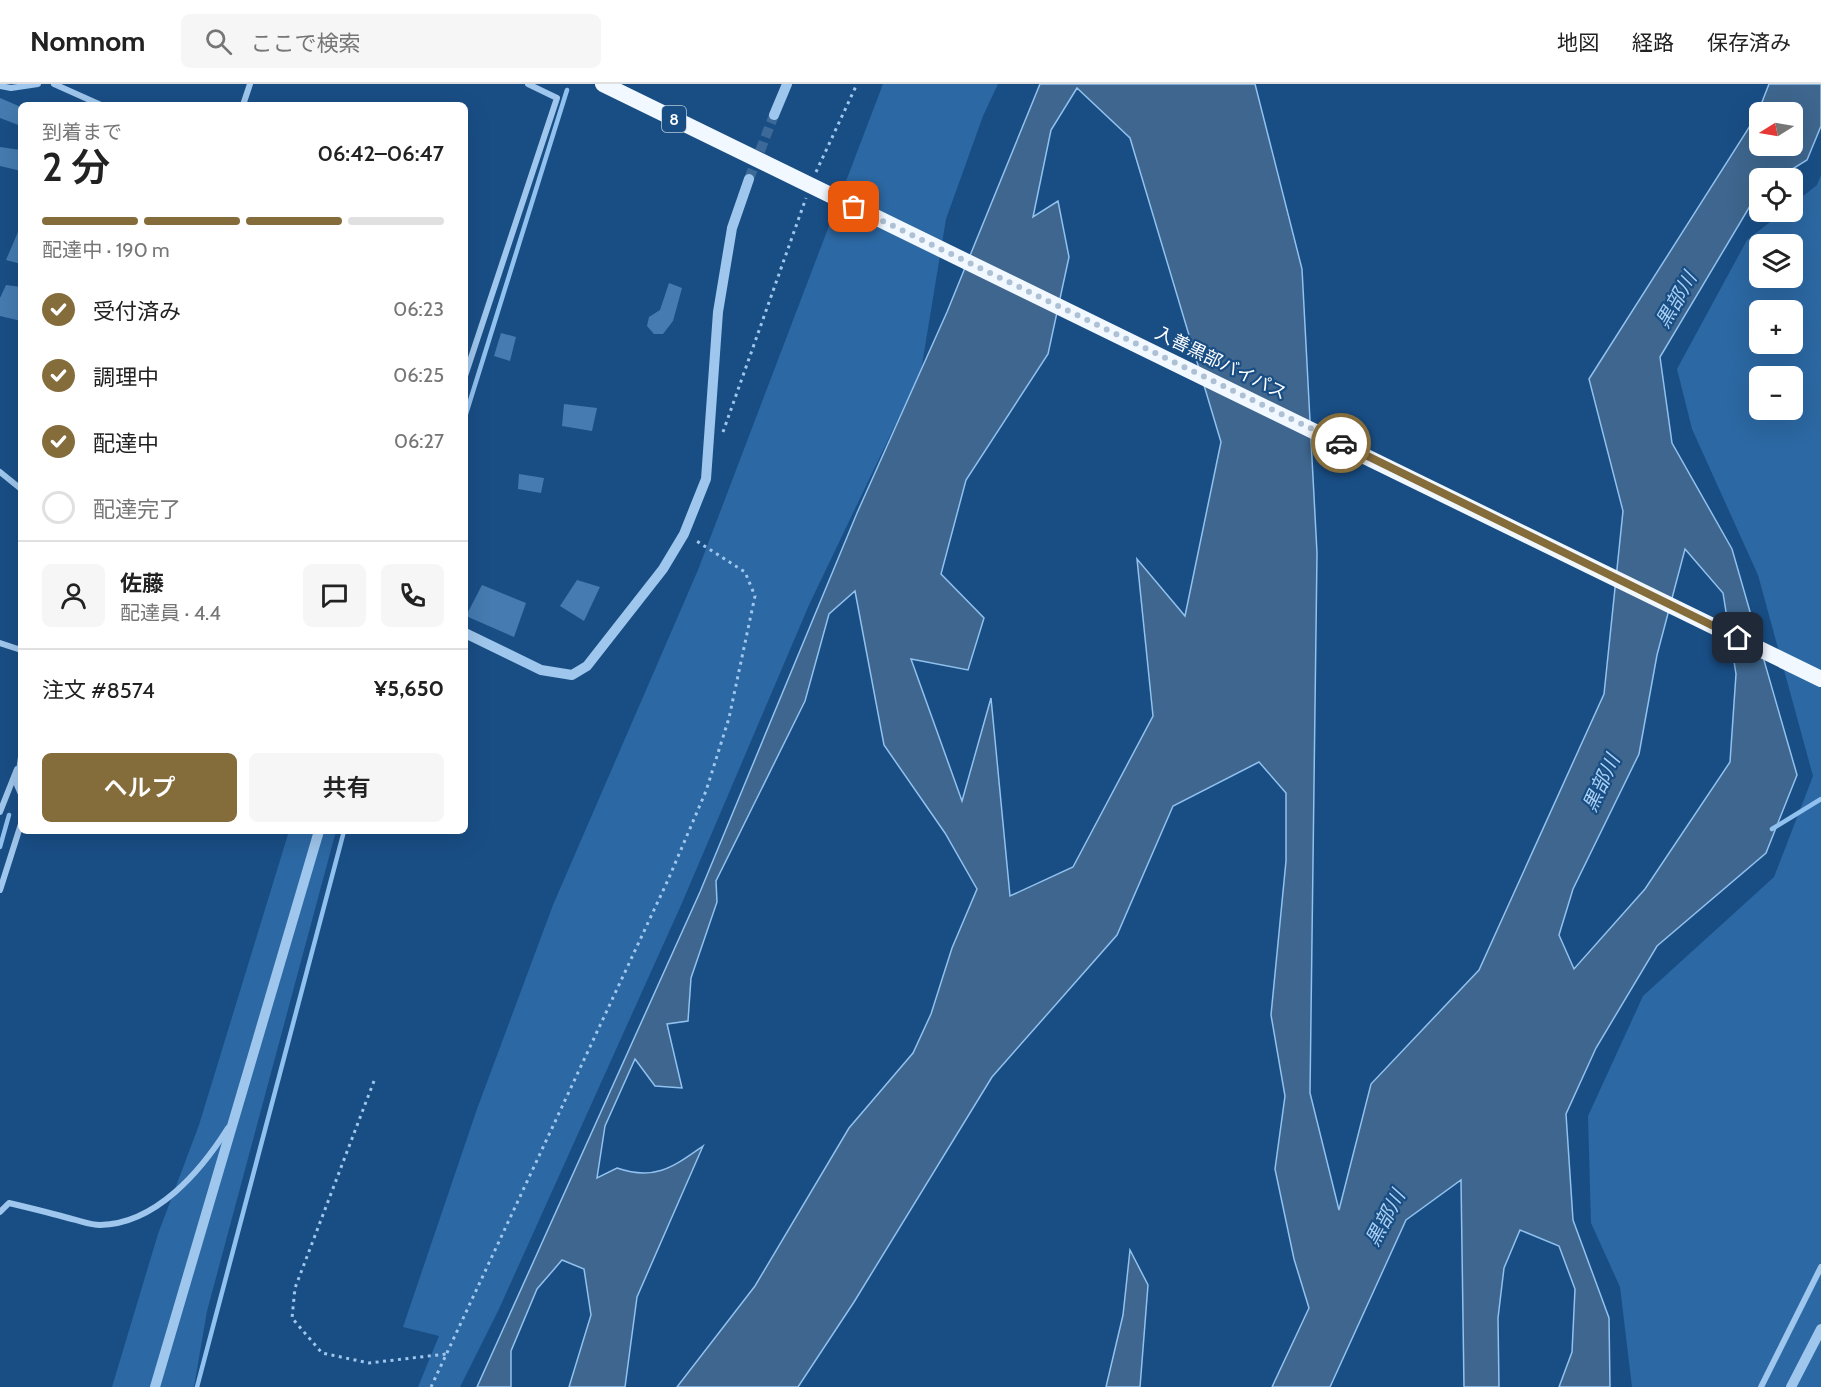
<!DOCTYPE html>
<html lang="ja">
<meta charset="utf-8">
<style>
:root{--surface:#fff;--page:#f6f6f6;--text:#222;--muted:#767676;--line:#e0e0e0;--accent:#856c3b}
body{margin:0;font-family:Cabin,"Noto Sans JP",sans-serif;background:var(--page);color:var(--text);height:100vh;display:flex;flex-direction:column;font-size:22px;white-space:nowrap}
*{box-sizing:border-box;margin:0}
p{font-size:20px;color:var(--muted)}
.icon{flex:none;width:33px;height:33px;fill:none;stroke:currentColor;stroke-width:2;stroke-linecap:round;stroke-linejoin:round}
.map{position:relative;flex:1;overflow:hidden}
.side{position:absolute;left:18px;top:18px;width:450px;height:732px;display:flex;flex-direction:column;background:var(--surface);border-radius:9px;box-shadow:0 6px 24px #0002}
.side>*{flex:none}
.needle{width:39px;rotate:259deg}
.tools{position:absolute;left:1749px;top:18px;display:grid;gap:12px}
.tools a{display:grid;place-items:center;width:54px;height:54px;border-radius:9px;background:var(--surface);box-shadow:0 6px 24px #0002;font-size:30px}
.pin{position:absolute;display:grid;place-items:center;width:51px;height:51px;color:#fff;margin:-26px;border-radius:12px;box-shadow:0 3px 9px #0006}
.courier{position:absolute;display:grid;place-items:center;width:60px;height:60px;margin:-30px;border:4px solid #856c3b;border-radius:50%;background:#fff;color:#222;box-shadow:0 2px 8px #0007}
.summary em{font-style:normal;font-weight:600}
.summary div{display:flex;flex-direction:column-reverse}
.summary{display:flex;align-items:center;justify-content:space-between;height:102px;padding:0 24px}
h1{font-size:39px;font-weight:600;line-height:45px}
.bar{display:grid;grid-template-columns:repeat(4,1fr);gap:9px 6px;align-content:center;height:72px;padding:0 24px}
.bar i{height:8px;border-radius:4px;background:var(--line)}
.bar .on{background:var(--accent)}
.bar p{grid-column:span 4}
.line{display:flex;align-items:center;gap:15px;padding:0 24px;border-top:2px solid var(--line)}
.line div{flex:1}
.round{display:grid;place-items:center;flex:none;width:63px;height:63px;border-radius:9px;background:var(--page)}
ol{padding:0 24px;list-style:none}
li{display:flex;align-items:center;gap:18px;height:66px}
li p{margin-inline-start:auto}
li .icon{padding:6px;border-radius:50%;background:var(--accent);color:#fff;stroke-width:4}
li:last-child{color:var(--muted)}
li i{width:33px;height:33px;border:3px solid var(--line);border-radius:50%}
.action{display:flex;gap:12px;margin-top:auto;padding:12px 24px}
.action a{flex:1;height:69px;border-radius:9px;background:var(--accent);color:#fff;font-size:24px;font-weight:600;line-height:69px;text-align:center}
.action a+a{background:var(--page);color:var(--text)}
header{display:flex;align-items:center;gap:36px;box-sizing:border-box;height:84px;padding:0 30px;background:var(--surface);border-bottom:2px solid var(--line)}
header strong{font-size:28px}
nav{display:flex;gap:33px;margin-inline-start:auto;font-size:21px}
.search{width:420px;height:54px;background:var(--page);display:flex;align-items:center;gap:15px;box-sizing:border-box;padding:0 21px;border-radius:9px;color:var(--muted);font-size:22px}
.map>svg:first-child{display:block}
</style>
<header>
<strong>Nomnom</strong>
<div class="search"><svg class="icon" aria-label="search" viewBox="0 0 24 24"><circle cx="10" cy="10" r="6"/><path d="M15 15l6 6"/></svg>ここで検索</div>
<nav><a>地図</a><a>経路</a><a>保存済み</a></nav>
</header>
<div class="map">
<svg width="1821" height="1303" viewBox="0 0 1821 1303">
<rect width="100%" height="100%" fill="#194e85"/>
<g fill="#2c68a3" fill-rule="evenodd">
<path d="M883,0h115l-15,32 -37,103 -25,152 -112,234 -127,298 -183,406 -39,78h-42l21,-51 -36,-9 74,-218 76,-204 145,-335z"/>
<path d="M1821,91v1212h-189l-12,-100 -29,-64 -3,-107 55,-120 131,-119 39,-101 -55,-201 -66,-146 -15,-60 70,-129 36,-28h9l1,-8 24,-19zM1760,160h32v34h-32zM1760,226h32v34h-32zM1760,292h32v34h-32z"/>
<path d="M289,747h47l-129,480 -13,76h-82l46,-153 41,-109z"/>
</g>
<g fill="#3e668e" stroke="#91c1ef" stroke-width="1.5" fill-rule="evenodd">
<path d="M1040,0h215l47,185 15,284 -7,540 29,117 32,-126 108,-114 125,-276 19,-183 -34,-132 168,-264 12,-31h52v42l-14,34 -29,18h-18l-1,13 -99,166 12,86 60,106 65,226 -31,78 -109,93 -61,102 -30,66 7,106 36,98 1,69h-51l13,-35 3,-63 -16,-43 -39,-16 -16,38 -6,50 1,69h-35l-3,-207 -55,40 -76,167h-58l37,-79 -15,-49 -19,-90 10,-73 -14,-81 15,-154v-68l-27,-31 -86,44 -56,129 -125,142 -138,225 -56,85h-121l78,-101 94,-158 64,-75 18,-39 21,-66 25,-59 -32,-56 -61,-88 -29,-154 -26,23 -24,87 -89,180 1,21 -26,76 -3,43 -21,3 15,64 -27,-2 -20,-27 -30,67 -8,52 20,-10c38,13 56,-1 86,-22l-66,151 -12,90h-56l22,-72 -7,-46 -22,-9 -25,29 -26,62v36h-34l223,-495 157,-379 90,-201zM1077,4l53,50 91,304 -36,174 -48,-57 16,157 -80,151 -63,29 -19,-198 -29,103 -51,-142 57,11 16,-52 -43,-44 25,-94 82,-126 21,-97 -11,-56 -25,16 18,-87zM1760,28h32v34h-32zM1685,465l38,44 13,81 -6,88 -85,127 -71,80 -15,-34 14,-46 66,-135 18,-99z"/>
<path d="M1130,1166l18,35 -8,102h-34l17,-72z"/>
</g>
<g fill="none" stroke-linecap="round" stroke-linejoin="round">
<g stroke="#91c1ef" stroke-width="4.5">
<path d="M465,333l102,-327"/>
<path d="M1772,745l49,-30"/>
<path d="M0,763l9,-32"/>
<path d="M197,1303l147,-556"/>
</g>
</g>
<g fill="#457bb0">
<path d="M0,14l21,9v19l-21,-8z"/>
<path d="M0,63l21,3v21l-21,-5z"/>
<path d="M21,141v39l-15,-4z"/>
<path d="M669,199l13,5 -9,33 -10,13h-9l-7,-8 2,-9 11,-7z"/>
<path d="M6,201l15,2v34l-21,-5v-18z"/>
<path d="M501,249l15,4 -6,24 -16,-5z"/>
<path d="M564,320l33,4 -5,23 -30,-5z"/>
<path d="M519,390l25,4 -3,15 -23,-4z"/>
<path d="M577,496l23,7 -16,34 -24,-15z"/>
<path d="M482,501l44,18 -12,34 -48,-21z"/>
</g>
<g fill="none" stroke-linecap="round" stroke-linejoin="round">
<path stroke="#3c6997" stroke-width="10" stroke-dasharray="10 5" stroke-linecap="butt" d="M749,95l25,-64"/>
<g stroke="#9fc6ec" stroke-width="3" stroke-dasharray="3 4.5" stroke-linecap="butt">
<path d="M816,88l41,-88"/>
<path d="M723,348l83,-234"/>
<path d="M374,997l-79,207 -3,30 30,35 47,10 77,-9"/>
<path d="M431,1303l237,-507 38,-89 23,-73 26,-122 -10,-24 -50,-32"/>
</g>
<g stroke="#9fc6ec" stroke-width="6">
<path d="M54,0l47,21"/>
<path d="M0,2l11,2 27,-4"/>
<path d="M243,21l7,-21"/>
<path d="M465,292l92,-278 -29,-14"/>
<path d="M0,388l21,17"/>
<path d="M0,559l21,7"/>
<path d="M21,673l-4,28 4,9"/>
<path d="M0,728l17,-43"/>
<path d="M0,806l21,-66"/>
<path d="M0,1128l9,-9c21,5 42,10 63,16 9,2 19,6 28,6 56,-1 101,-54 128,-97"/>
<path d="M1761,1303l60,-120"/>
</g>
<g stroke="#9fc6ec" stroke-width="10">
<path d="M774,31l13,-31"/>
<path d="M465,549l76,37 31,5 15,-9 76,-97 21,-35 22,-55 12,-167 14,-84 17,-49"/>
<path d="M155,1303l164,-556"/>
<path d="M1791,1303l30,-58"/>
</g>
<path stroke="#f2f8ff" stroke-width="16" d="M603,0l1218,595"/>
</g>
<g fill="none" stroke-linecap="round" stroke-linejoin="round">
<path stroke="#aec1d4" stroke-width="6" stroke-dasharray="0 10.8" d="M854,123l487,236"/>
<path stroke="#856c3b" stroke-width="8" d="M1341,359l397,195"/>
</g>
<g text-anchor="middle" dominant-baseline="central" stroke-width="4.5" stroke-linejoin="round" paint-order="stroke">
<rect fill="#194e85" stroke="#bacada" stroke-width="1.5" x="662" y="22" width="24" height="26" rx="4.5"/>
<g font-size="16" font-weight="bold" fill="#fff">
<text x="674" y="35">8</text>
</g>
<g font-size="18" fill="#fff" stroke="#194e85">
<text transform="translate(1221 279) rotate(26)">入善黒部バイパス</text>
</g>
<g font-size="20" font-style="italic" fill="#aad0f4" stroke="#194e85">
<text transform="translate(1676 216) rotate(-60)">黒部川</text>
<text transform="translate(1601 699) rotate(-65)">黒部川</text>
<text transform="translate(1385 1134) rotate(-62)">黒部川</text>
</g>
</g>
</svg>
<div class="tools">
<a><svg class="needle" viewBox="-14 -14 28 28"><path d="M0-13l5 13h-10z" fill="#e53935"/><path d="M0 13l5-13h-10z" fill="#767676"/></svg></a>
<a><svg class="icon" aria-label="locate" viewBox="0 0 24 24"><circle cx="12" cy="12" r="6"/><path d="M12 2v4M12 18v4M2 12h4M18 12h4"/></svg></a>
<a><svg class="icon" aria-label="layers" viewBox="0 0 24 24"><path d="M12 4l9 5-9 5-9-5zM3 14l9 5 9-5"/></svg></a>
<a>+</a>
<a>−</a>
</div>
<div class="pin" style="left:854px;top:123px;background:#ea580c"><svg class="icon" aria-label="bag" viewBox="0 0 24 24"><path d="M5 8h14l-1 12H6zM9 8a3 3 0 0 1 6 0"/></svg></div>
<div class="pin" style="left:1738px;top:554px;background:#1f2937"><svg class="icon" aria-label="home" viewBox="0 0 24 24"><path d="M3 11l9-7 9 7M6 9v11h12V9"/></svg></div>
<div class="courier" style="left:1341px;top:359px"><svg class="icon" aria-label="car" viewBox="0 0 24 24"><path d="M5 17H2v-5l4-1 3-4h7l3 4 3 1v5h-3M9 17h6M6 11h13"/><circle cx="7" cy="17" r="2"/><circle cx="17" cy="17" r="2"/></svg></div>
<section class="side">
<div class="summary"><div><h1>2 分</h1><p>到着まで</p></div><em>06:42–06:47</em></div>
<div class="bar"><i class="on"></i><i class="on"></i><i class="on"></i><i></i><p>配達中 · 190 m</p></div>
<ol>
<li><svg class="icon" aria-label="check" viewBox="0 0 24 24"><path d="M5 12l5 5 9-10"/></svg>受付済み<p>06:23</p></li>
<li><svg class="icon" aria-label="check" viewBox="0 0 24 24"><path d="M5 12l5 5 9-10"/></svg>調理中<p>06:25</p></li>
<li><svg class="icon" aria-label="check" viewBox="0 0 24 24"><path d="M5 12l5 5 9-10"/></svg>配達中<p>06:27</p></li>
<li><i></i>配達完了</li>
</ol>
<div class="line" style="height:108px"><a class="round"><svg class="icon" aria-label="person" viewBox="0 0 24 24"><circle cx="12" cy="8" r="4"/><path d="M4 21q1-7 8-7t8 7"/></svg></a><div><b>佐藤</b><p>配達員 · 4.4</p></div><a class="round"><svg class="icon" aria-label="chat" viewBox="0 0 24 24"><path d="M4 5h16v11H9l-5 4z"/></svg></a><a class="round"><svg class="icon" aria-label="phone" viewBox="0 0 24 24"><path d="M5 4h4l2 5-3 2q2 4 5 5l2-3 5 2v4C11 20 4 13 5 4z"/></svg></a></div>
<div class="line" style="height:78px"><div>注文 #8574</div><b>¥5,650</b></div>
<div class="action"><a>ヘルプ</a><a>共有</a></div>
</section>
</div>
